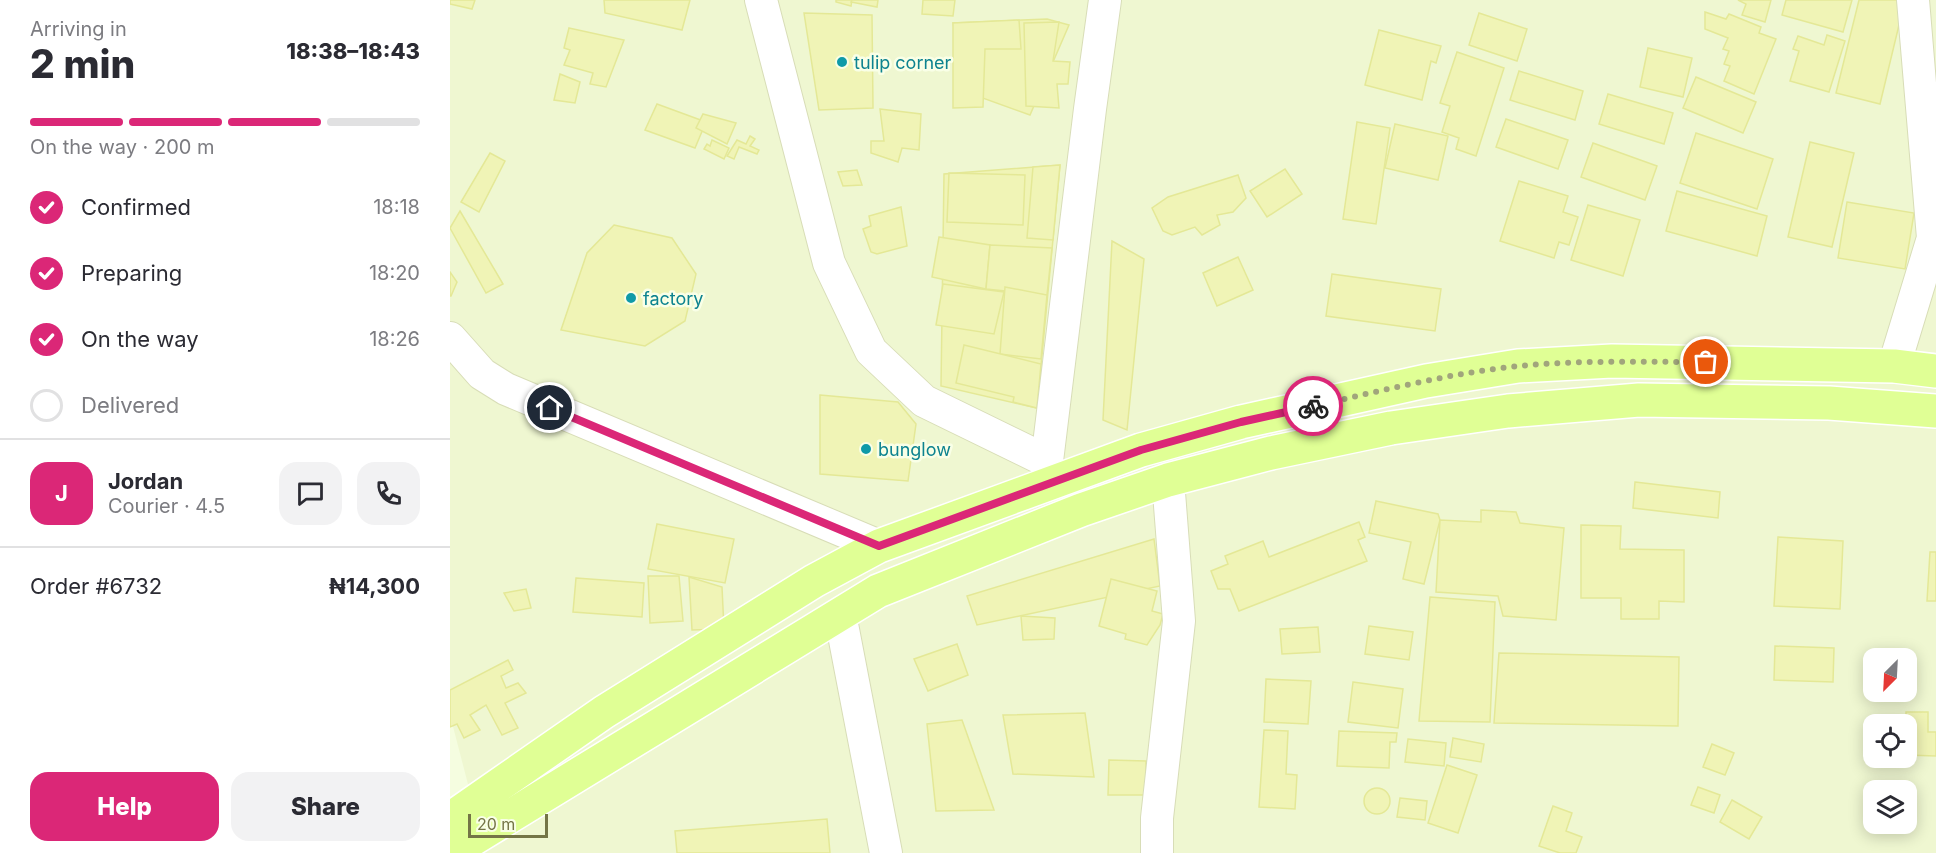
<!DOCTYPE html>
<meta charset="utf-8">
<style>
:root{--surface:#fff;--page:#f2f2f3;--text:#2b2b33;--muted:#7c7c81;--line:#e1e1e2;--accent:#db2777}
body{margin:0;font-family:Inter,sans-serif;background:var(--page);color:var(--text);height:100vh;display:flex;flex-direction:column;font-size:22px;white-space:nowrap}
*{box-sizing:border-box;margin:0}
p{font-size:20px;color:var(--muted)}
.icon{flex:none;width:33px;height:33px;fill:none;stroke:currentColor;stroke-width:2;stroke-linecap:round;stroke-linejoin:round}
.map{position:relative;flex:1;overflow:hidden}
.sheet{display:flex;flex-direction:column;background:var(--surface);width:450px}
.sheet>*{flex:none}
.needle{width:39px;rotate:204deg}
.fabs{position:absolute;left:1413px;top:648px;display:grid;gap:12px}
.fabs a{display:grid;place-items:center;width:54px;height:54px;border-radius:12px;background:var(--surface);box-shadow:0 3px 15px #0003;font-size:30px}
.scale{position:absolute;left:18px;bottom:15px;width:80px;box-sizing:border-box;padding-left:6px;border:3px solid #747546;border-top:0;font-size:16px;line-height:21px;white-space:nowrap;color:#747546;-webkit-text-stroke:4px #f9ffe7;paint-order:stroke}
.pin{position:absolute;display:grid;place-items:center;width:51px;height:51px;color:#fff;margin:-26px;border:3px solid #fff;border-radius:50%;box-shadow:0 2px 6px #0007}
.courier{position:absolute;display:grid;place-items:center;width:60px;height:60px;margin:-30px;border:4px solid #db2777;border-radius:50%;background:#fff;color:#222;box-shadow:0 2px 8px #0007}
.head em{font-style:normal;font-weight:800}
.head div{display:flex;flex-direction:column-reverse}
.head{display:flex;align-items:center;justify-content:space-between;height:102px;padding:0 30px}
h1{font-size:39px;font-weight:800;line-height:45px}
.bar{display:grid;grid-template-columns:repeat(4,1fr);gap:9px 6px;align-content:center;height:72px;padding:0 30px}
.bar i{height:8px;border-radius:4px;background:var(--line)}
.bar .selected{background:var(--accent)}
.bar p{grid-column:span 4}
.line{display:flex;align-items:center;gap:15px;padding:0 30px;border-top:2px solid var(--line)}
.line div{flex:1}
.round{display:grid;place-items:center;flex:none;width:63px;height:63px;border-radius:18px;background:var(--page)}
ol{padding:0 30px;list-style:none}
li{display:flex;align-items:center;gap:18px;height:66px}
li p{margin-inline-start:auto}
li .icon{padding:6px;border-radius:50%;background:var(--accent);color:#fff;stroke-width:4}
li:last-child{color:var(--muted)}
li i{width:33px;height:33px;border:3px solid var(--line);border-radius:50%}
.action{display:flex;gap:12px;margin-top:auto;padding:12px 30px}
.action a{flex:1;height:69px;border-radius:18px;background:var(--accent);color:#fff;font-size:24px;font-weight:800;line-height:69px;text-align:center}
.action a+a{background:var(--page);color:var(--text)}
main{display:flex;flex:1;min-height:0}
.map>svg:first-child{display:block}
</style>
<main>
<section class="sheet">
<div class="head"><div><h1>2 min</h1><p>Arriving in</p></div><em>18:38–18:43</em></div>
<div class="bar"><i class="selected"></i><i class="selected"></i><i class="selected"></i><i></i><p>On the way · 200 m</p></div>
<ol>
<li><svg class="icon" aria-label="check" viewBox="0 0 24 24"><path d="M5 12l5 5 9-10"/></svg>Confirmed<p>18:18</p></li>
<li><svg class="icon" aria-label="check" viewBox="0 0 24 24"><path d="M5 12l5 5 9-10"/></svg>Preparing<p>18:20</p></li>
<li><svg class="icon" aria-label="check" viewBox="0 0 24 24"><path d="M5 12l5 5 9-10"/></svg>On the way<p>18:26</p></li>
<li><i></i>Delivered</li>
</ol>
<div class="line" style="height:108px"><b class="round" style="background:var(--accent);color:#fff">J</b><div><b>Jordan</b><p>Courier · 4.5</p></div><a class="round"><svg class="icon" aria-label="chat" viewBox="0 0 24 24"><path d="M4 5h16v11H9l-5 4z"/></svg></a><a class="round"><svg class="icon" aria-label="phone" viewBox="0 0 24 24"><path d="M5 4h4l2 5-3 2q2 4 5 5l2-3 5 2v4C11 20 4 13 5 4z"/></svg></a></div>
<div class="line" style="height:78px"><div>Order #6732</div><b>₦14,300</b></div>
<div class="action"><a>Help</a><a>Share</a></div>
</section>
<div class="map">
<svg width="1486" height="853" viewBox="0 0 1486 853">
<rect width="100%" height="100%" fill="#f5fde0"/>
<path fill="#eff7d1" fill-rule="evenodd" d="M0,0h1486v853h-1486l26,-38 -26,-100zM1424,658h32v34h-32zM1424,724h32v34h-32zM1424,790h32v34h-32z"/>
<g fill="#f0f4b6" stroke="#e4e896" stroke-width="1.5">
<path d="M0,0h25l-3,9 -22,-5z"/>
<path d="M154,0h86l-8,30 -77,-17z"/>
<path d="M386,0h16l-1,6 -15,-4z"/>
<path d="M402,0h26l-1,7 -26,-5z"/>
<path d="M473,0h32l-2,16 -31,-2z"/>
<path d="M1288,0h33l-6,22 -23,-7 4,-11z"/>
<path d="M1336,0h66l-9,32 -61,-17z"/>
<path d="M1409,0h46l-25,104 -44,-11z"/>
<path d="M1255,12l21,7 3,-5 32,13 -2,6 17,6 -22,55 -30,-13 6,-15 -6,-2 5,-13 -6,-2 5,-11 -23,-9z"/>
<path d="M354,13l68,2 1,93 -54,2z"/>
<path d="M1029,13l48,16 -10,32 -48,-16z"/>
<path d="M597,19l22,6 -39,90 -64,-23 -13,-69z"/>
<path d="M569,20l2,29h-36l-2,58 -30,1v-85z"/>
<path d="M609,22l-6,39 17,1 -2,22h-11l2,24 -33,-2 -2,-83z"/>
<path d="M119,28l55,12 -18,47 -16,-3 3,-11 -29,-8 6,-15 -6,-2z"/>
<path d="M929,30l62,16 -5,17 -5,-2 -9,39 -57,-15z"/>
<path d="M1377,35l18,6 -16,51 -39,-11 9,-30 -6,-2 5,-13 26,9z"/>
<path d="M1198,48l44,10 -9,39 -43,-10z"/>
<path d="M1007,52l47,16 -28,88 -20,-7 3,-11 -17,-6 8,-26 -10,-3z"/>
<path d="M1069,71l64,20 -8,29 -65,-20z"/>
<path d="M110,74l20,8 -5,21 -21,-3z"/>
<path d="M1246,77l60,25 -13,31 -60,-25z"/>
<path d="M1158,94l65,19 -9,31 -65,-20z"/>
<path d="M207,104l49,18 -11,26 -50,-18z"/>
<path d="M430,109l41,5 -2,36 -17,-2 -4,14 -27,-9v-12h13z"/>
<path d="M253,114l33,9 -9,21 -31,-16z"/>
<path d="M1056,119l62,21 -10,29 -62,-22z"/>
<path d="M907,122l33,6 -14,96 -33,-5z"/>
<path d="M945,124l53,12 -10,44 -53,-12z"/>
<path d="M1246,133l77,26 -16,50 -77,-26z"/>
<path d="M300,136l5,3 -5,7 9,4 -2,4 -18,-7 -5,12 -7,-3 10,-16 9,4z"/>
<path d="M262,140l17,8 -5,11 -20,-10 3,-5 3,2z"/>
<path d="M1360,142l44,11 -22,94 -44,-10z"/>
<path d="M1143,143l64,23 -12,34 -64,-23z"/>
<path d="M40,153l15,8 -26,51 -18,-10z"/>
<path d="M610,165l-23,243 -96,-22 3,-212z"/>
<path d="M610,165l-7,75 -26,-2 6,-71z"/>
<path d="M835,169l17,25 -35,23 -17,-26z"/>
<path d="M407,170l5,15 -19,1 -5,-14z"/>
<path d="M499,173l76,2 -2,50 -76,-3z"/>
<path d="M788,175l8,23 -13,14 -16,3 3,10 -18,10 -7,-8 -23,8 -9,-4 -11,-23 16,-11z"/>
<path d="M1069,181l49,15 -5,16 15,5 -9,28 -10,-3 -5,16 -54,-17z"/>
<path d="M1227,191l90,25 -10,40 -91,-25z"/>
<path d="M1397,202l67,11 -9,56 -67,-11z"/>
<path d="M1138,205l52,15 -17,56 -52,-16z"/>
<path d="M451,207l6,39 -30,8 -6,-2 -8,-23 8,-3 -2,-10z"/>
<path d="M10,211l43,73 -17,9 -36,-65z"/>
<path d="M164,225l58,13 24,36 -11,47 -40,25 -84,-16 26,-77z"/>
<path d="M489,237l51,8 -4,44 -54,-12z"/>
<path d="M662,241l32,18 -17,171 -24,-10z"/>
<path d="M540,245l62,3 -5,47 -61,-6z"/>
<path d="M788,257l15,33 -36,16 -14,-33z"/>
<path d="M0,272l7,10 -6,14h-1z"/>
<path d="M882,274l109,15 -6,42 -109,-15z"/>
<path d="M493,284l61,8 -10,42 -58,-9z"/>
<path d="M555,287l42,8 -6,64 -41,-5z"/>
<path d="M514,345l77,19 -4,44 -24,-6 1,-5 -58,-14z"/>
<path d="M370,395l78,7 18,22 -8,57 -88,-7z"/>
<path d="M1185,482l85,10 -2,26 -85,-10z"/>
<path d="M926,501l62,13 2,6 -16,64 -21,-5 8,-37 -42,-9z"/>
<path d="M1031,510l35,2 4,11 44,5 -8,92 -53,-4 -5,-20 -62,-4 4,-72 41,2z"/>
<path d="M909,522l6,15 -7,3 9,21 -128,50 -9,-22h-12l-7,-18 17,-7 -3,-8 38,-15 6,16z"/>
<path d="M207,524l77,15 -9,44 -77,-14z"/>
<path d="M1131,525l40,1 -1,23 64,1v52l-25,-1v18h-38v-21h-40z"/>
<path d="M1328,537l65,4 -3,68 -66,-3z"/>
<path d="M704,539l6,47 -183,39 -10,-29z"/>
<path d="M1480,552h6v49h-9z"/>
<path d="M198,576h31l4,45 -33,2z"/>
<path d="M239,577l33,10 2,42 -32,1z"/>
<path d="M126,578l68,5 -2,34 -69,-5z"/>
<path d="M661,579l46,12 -5,20 11,3 -3,11 -13,20 -22,-6 1,-5 -27,-8z"/>
<path d="M76,589l5,19 -17,3 -10,-18z"/>
<path d="M980,597l65,5 -5,120 -71,-1z"/>
<path d="M571,616l34,2 -1,21 -31,1z"/>
<path d="M919,626l44,6 -4,28 -44,-6z"/>
<path d="M868,627l2,25 -38,2 -2,-25z"/>
<path d="M507,644l11,31 -40,16 -14,-32z"/>
<path d="M1325,646l59,2 -1,34 -59,-2z"/>
<path d="M1049,653l180,4 -1,69 -184,-3z"/>
<path d="M58,660l5,10 -12,6 5,12 12,-5 8,10 -21,10 13,25 -16,7 -16,-30 -16,10 10,15 -16,8 -7,-14 -7,3v-37z"/>
<path d="M816,679l45,2 -3,43 -44,-2z"/>
<path d="M903,682l50,7 -5,39 -50,-6z"/>
<path d="M1456,712h22v20h8v24l-30,-1z"/>
<path d="M635,713l9,64 -81,-3 -10,-59z"/>
<path d="M512,720l32,90 -58,1 -9,-87z"/>
<path d="M814,730l24,1 -2,43 11,1 -2,34 -36,-2z"/>
<path d="M889,731l58,2 -1,9h-6l-1,26 -52,-2z"/>
<path d="M1003,738l31,6 -3,18 -31,-5z"/>
<path d="M958,739l38,4 -2,23 -39,-4z"/>
<path d="M1262,744l22,9 -9,22 -22,-8z"/>
<path d="M659,760l37,1v34h-38z"/>
<path d="M997,765l30,10 -19,58 -30,-10z"/>
<path d="M1248,787l22,8 -6,18 -23,-8z"/>
<circle cx="927" cy="801" r="13"/>
<path d="M950,798l27,3 -2,19 -28,-3z"/>
<path d="M1282,800l30,17 -13,22 -29,-17z"/>
<path d="M1103,806l19,7 -6,18 16,6 -6,16h-16l-21,-7z"/>
<path d="M377,819l3,34h-153l-2,-22z"/>
</g>
<g fill="none" stroke-linecap="round" stroke-linejoin="round">
<defs>
<g id="minor">
<path d="M311,0l68,263 42,88 53,50 123,60 5,21"/>
<path d="M0,338l32,36 24,15 373,157"/>
<path d="M1444,366l39,-128 -20,-238"/>
<path d="M597,461l43,-352 15,-109"/>
<path d="M390,614l46,239"/>
<path d="M707,853v-35l22,-197 -11,-141"/>
</g>
<g id="major">
<path d="M0,819l154,-107 210,-131 65,-35 262,-96 100,-28 185,-41 92,-15 94,-5 282,5 42,5"/>
<path d="M0,853l428,-262 203,-81 87,-30 103,-27 120,-25 117,-17 131,-11 190,3 107,8"/>
</g>
</defs>
<use href="#minor" stroke="#d8ddb7" stroke-width="34"/>
<use href="#major" stroke="#fff" stroke-width="36"/>
<use href="#minor" stroke="#fff" stroke-width="32"/>
<use href="#major" stroke="#e0ff95" stroke-width="33"/>
</g>
<g fill="none" stroke-linecap="round" stroke-linejoin="round">
<path stroke="#a1a57c" stroke-width="6" stroke-dasharray="0 10.8" d="M863,406c68,-15 137,-33 206,-40 62,-6 125,-4 187,-4"/>
<path stroke="#db2777" stroke-width="8" d="M100,408l329,138 262,-96 100,-28 72,-16"/>
</g>
<g fill="#0f9aa8" stroke="#f9ffe7" stroke-width="2">
<circle cx="392" cy="62" r="6"/>
<circle cx="181" cy="298" r="6"/>
<circle cx="416" cy="449" r="6"/>
</g>
<g text-anchor="middle" dominant-baseline="central" stroke-width="5" stroke-linejoin="round" paint-order="stroke">
<g font-size="18" fill="#0d838f" stroke="#f9ffe7" text-anchor="start">
<text x="404" y="62">tulip corner</text>
<text x="193" y="298">factory</text>
<text x="428" y="449">bunglow</text>
</g>
</g>
</svg>
<div class="fabs">
<a><svg class="needle" viewBox="-14 -14 28 28"><path d="M0-13l5 13h-10z" fill="#e53935"/><path d="M0 13l5-13h-10z" fill="#7c7c81"/></svg></a>
<a><svg class="icon" aria-label="locate" viewBox="0 0 24 24"><circle cx="12" cy="12" r="6"/><path d="M12 2v4M12 18v4M2 12h4M18 12h4"/></svg></a>
<a><svg class="icon" aria-label="layers" viewBox="0 0 24 24"><path d="M12 4l9 5-9 5-9-5zM3 14l9 5 9-5"/></svg></a>
</div>
<div class="scale">20 m</div>
<div class="pin" style="left:1256px;top:362px;background:#ea580c"><svg class="icon" aria-label="bag" viewBox="0 0 24 24"><path d="M5 8h14l-1 12H6zM9 8a3 3 0 0 1 6 0"/></svg></div>
<div class="pin" style="left:100px;top:408px;background:#1f2937"><svg class="icon" aria-label="home" viewBox="0 0 24 24"><path d="M3 11l9-7 9 7M6 9v11h12V9"/></svg></div>
<div class="courier" style="left:863px;top:406px"><svg class="icon" aria-label="bike" viewBox="0 0 24 24"><circle cx="6" cy="16" r="4"/><circle cx="18" cy="16" r="4"/><path d="M6 16l4-8h5l3 8M10 8l3 8H6M13 5h3"/></svg></div>
</div>
</main>
